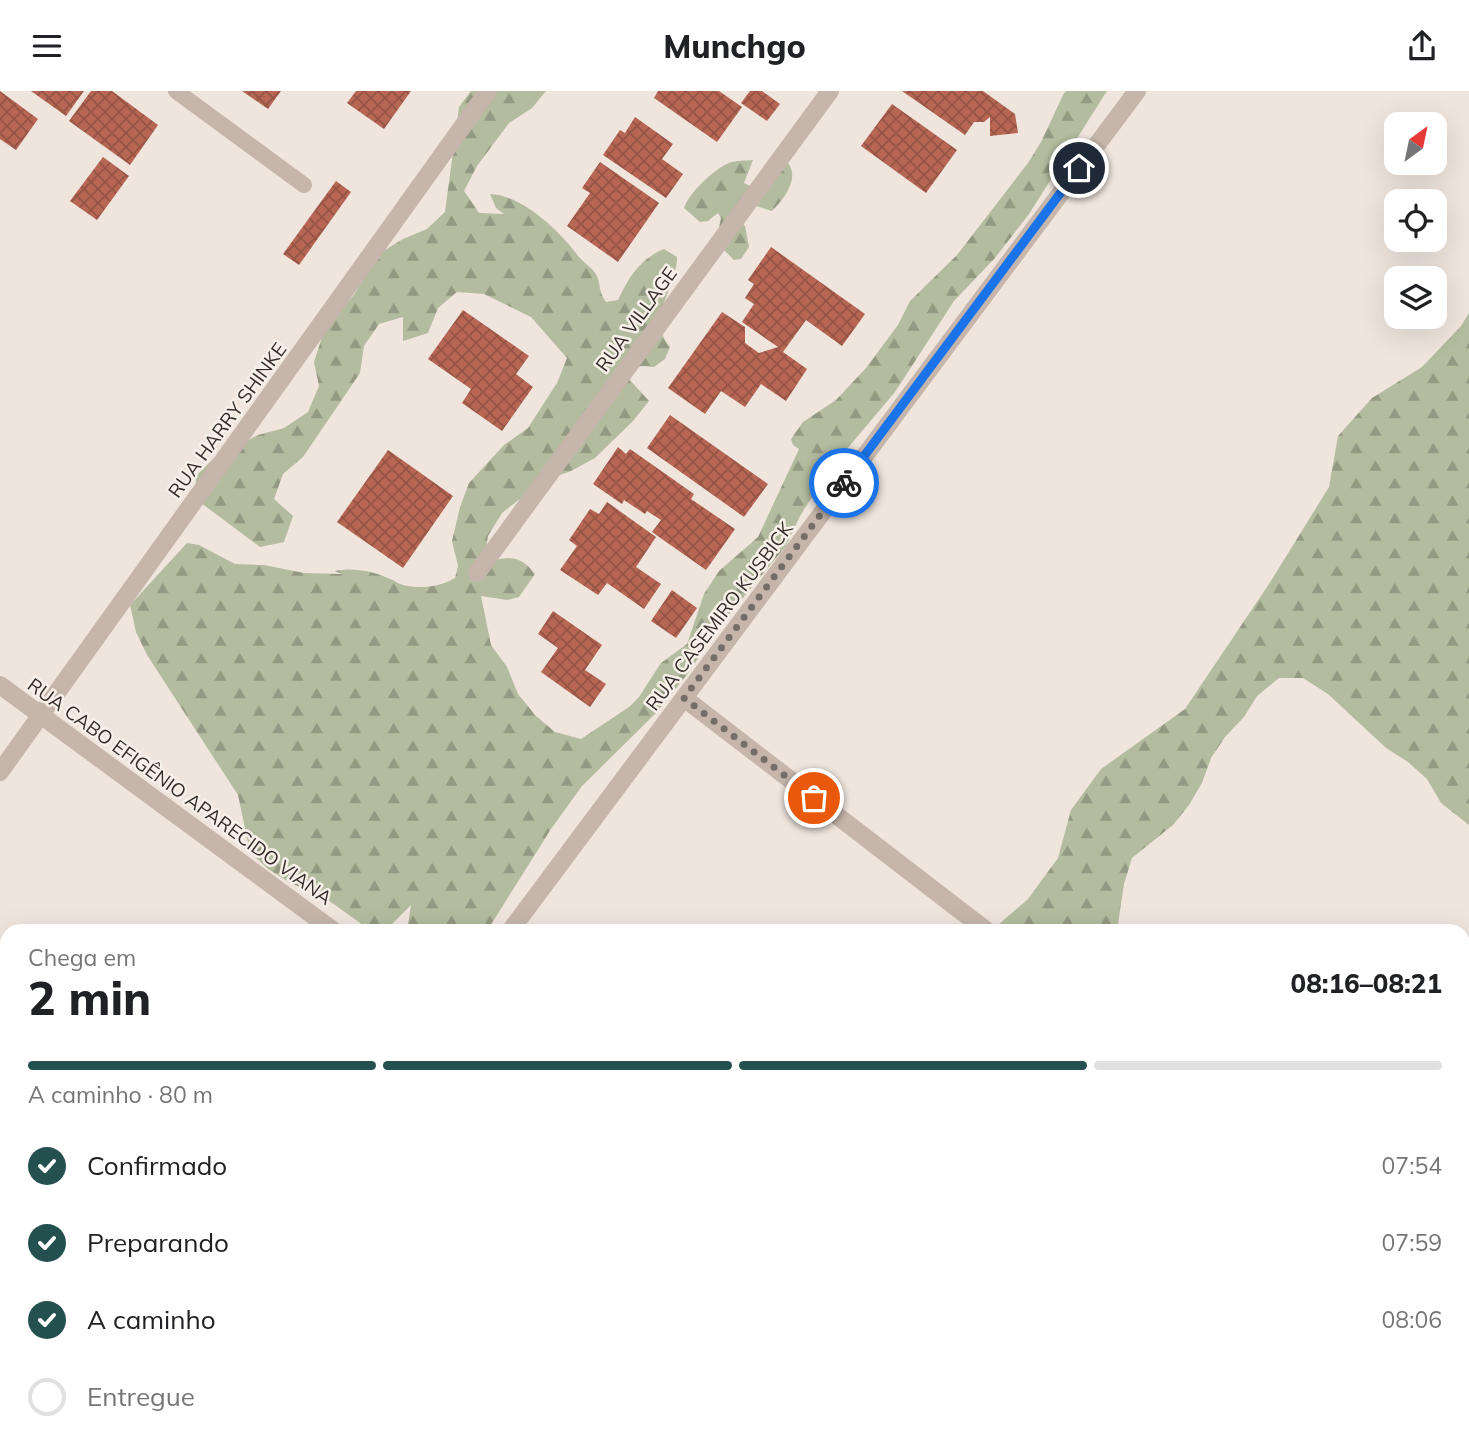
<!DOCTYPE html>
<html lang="pt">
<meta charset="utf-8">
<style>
:root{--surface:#fff;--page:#f2f2f2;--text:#202124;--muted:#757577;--line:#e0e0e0;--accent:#245050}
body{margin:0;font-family:Mulish,sans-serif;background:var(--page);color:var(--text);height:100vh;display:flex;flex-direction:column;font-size:26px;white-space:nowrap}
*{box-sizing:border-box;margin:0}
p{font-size:23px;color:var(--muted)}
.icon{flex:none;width:38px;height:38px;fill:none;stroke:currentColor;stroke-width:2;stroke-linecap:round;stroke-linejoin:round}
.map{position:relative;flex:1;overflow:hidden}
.drawer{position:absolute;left:0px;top:833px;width:1470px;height:525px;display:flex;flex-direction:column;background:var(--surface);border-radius:21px 21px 0 0;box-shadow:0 7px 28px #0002}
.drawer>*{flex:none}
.needle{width:46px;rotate:33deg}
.buttons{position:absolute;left:1384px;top:21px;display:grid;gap:14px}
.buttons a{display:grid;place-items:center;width:63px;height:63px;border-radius:14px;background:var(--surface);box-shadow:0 7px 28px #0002;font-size:35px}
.pin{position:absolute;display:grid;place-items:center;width:60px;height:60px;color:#fff;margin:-30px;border:4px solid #fff;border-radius:50%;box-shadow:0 2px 7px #0007}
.courier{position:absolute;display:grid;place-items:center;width:70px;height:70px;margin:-35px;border:5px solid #1a73e8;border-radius:50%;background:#fff;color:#222;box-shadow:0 2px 9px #0007}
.headline em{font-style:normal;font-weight:800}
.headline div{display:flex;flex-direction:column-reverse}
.headline{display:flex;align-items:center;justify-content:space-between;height:119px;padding:0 28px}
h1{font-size:46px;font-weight:800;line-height:52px}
.bar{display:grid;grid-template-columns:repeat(4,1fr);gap:10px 7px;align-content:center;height:84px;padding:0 28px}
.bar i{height:9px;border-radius:5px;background:var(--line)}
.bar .selected{background:var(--accent)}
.bar p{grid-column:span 4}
ol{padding:0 28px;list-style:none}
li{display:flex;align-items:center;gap:21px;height:77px}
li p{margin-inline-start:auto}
li .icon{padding:7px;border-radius:50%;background:var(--accent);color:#fff;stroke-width:4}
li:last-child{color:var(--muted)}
li i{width:38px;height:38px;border:4px solid var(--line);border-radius:50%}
header{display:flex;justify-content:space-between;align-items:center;height:91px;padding:0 28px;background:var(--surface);font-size:32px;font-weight:800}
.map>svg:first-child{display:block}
</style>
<header><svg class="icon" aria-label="menu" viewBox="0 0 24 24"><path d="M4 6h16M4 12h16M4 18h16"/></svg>Munchgo<svg class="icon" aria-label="share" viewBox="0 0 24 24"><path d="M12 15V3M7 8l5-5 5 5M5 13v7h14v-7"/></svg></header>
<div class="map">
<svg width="1469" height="1358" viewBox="0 0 1469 1358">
<defs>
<pattern id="forest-firs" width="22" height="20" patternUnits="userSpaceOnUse" patternTransform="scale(1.75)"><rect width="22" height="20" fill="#b4bc9f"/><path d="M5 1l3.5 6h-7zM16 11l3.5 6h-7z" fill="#939982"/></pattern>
<pattern id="building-cross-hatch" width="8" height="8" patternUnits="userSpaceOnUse" patternTransform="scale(1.75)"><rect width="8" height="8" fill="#b66653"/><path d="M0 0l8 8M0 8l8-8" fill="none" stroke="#955445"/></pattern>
</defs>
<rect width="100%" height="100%" fill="#efe5dd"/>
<g fill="url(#forest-firs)">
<path d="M471,0h75l-14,17 -23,15 -32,43 -13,25 15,22 25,1 -8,-6 -6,-14c32,1 70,37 88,62 6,7 15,12 19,20 4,10 1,14 9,26l12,-2c11,-23 22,-41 46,-51l13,8c0,31 -32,62 -7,90l-5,12 -11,8 -12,-1 -13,4 1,10 19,21 -16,20 -38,37 -24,13 -28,10 -41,32 -14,23 -4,25c24,-2 34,-9 51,13l-16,23 -12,3 -26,-4 10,49 16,22 11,27 18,22 19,16 26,7 48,-32 10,-10 22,-34 26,-19 17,-50 15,-23 39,-34 41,-88 -6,-4 -2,-6 12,-17 33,-22 30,-32 32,-43 12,-24 47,-46 71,-92 13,-21 23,-49 3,-2h40l-78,123 -34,44 -41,43 -59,91 -65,77 -30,47 -14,30 -68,82 -29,44 -32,40 -75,74 -31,43 -64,102h-80l4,-26 -21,21 -27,-1 -45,-32 -26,-9 -24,-15 -18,-17 -12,-57 -91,-140 -11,-23 -6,-27 57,-62 12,2 36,19 29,1 40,8 38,1 -7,-3c18,-4 38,0 55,8 4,1 7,4 10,5 18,6 40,3 55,-6l3,-12 -6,-25 8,-34 9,-24 35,-38 24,-17 29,-45 10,-25 -36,-41 -47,-23 -27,-2 -19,16 -10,25 -25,8v-24l-24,7 -15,22 -4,27 -57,84 -20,17 -9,25 19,17 -9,26 -24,5 -59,-44 -6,-26 18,-18 45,-24 26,-7 24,-16 11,-26 -5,-24 8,-25 13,-22 18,-19 27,-43 23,-14 24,-10 18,-17 14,-105z"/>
<path d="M753,69l-9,23 6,3 38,-23c12,15 -4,36 -16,48l-13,-4 -15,-8 -6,2 -3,13 10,12 4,21 -8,12 -7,1 -15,-15 -1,-13 3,-14 -3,-5 -10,8 -8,1 -16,-14c5,-15 30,-39 45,-45 7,-3 16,-2 24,-3z"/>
<path d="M1469,222v512l-28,-22 -14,-24 -19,-17 -22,-14 -58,-54 -25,-16h-24l-22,18 -13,21 -19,20 -14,21 -9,25 -13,22 -16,20 -41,33 -8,26 -7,47h-126l37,-32 30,-41 13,-48 30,-41 84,-60 84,-125 60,-97 9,-51 34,-38 50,-31 39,-41z"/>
</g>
<path fill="#80a8a8" d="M1463,1222h6v136h-284l3,-7h275z"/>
<g fill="url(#building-cross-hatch)">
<path d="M0,0l38,28 -22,31 -16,-11z"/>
<path d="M31,0h53l-18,25z"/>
<path d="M91,0h21l46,34 -28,40 -61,-44z"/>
<path d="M242,0h39l-13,18z"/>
<path d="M356,0h55l-27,38 -37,-26z"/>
<path d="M658,0h61l23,16 -25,35 -63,-44z"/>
<path d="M750,0h12l18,13 -13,17 -26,-18z"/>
<path d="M902,0h81l32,23 3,19 -28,3v-19l-6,5h-10l-9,13z"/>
<path d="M892,13l65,46 -31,43 -65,-47z"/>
<path d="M635,26l38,27 -11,15 21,15 -17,24 -63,-43 17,-25 5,3z"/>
<path d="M103,66l26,19 -32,44 -27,-19z"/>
<path d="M600,71l59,41 -41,59 -51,-36 23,-33 -8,-5z"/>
<path d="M336,90l15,11 -52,73 -16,-11z"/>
<path d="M771,156l94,67 -23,32 -36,-26 -23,32 24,17 -21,32 -25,-17 -16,23 -24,-16 -16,23 -37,-26 54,-76 23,15v16l14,10 19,-6 -36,-25 12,-18 -9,-6 9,-14 -6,-4z"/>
<path d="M463,219l66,46 -13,18 17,13 -31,44 -40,-28 9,-14 -43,-30z"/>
<path d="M670,324l98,69 -24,33 -97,-69z"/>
<path d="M618,356l8,7 4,-5 64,45 -3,5 44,30 -29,41 -54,-38 9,-12 -14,-9 -2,3 -21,-14 -2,4 -29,-20z"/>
<path d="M388,359l65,46 -50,72 -66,-46z"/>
<path d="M607,411l49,35 -20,30 25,17 -17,25 -37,-26 -9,12 -38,-25 17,-24 -8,-6 21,-31 9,5z"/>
<path d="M672,499l25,18 -21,30 -25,-17z"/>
<path d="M553,520l49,34 -17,25 21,14 -16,23 -49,-35 17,-24 -20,-14z"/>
</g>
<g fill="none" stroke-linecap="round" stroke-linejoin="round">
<path stroke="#c5b5ab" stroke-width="16" d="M176,0l128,94"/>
<g stroke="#c5b5ab" stroke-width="18">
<path d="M477,482l353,-482"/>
<path d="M0,594l334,246"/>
<path d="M684,607l303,233"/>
<path d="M0,681l488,-681"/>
<path d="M510,840l627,-840"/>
</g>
</g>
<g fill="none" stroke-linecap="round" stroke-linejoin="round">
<path stroke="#756d68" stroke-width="7" stroke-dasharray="0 12.6" d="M814,707l-130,-100 160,-215"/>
<path stroke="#1a73e8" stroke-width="9" d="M844,392l235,-315"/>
</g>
<g text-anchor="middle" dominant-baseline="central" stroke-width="5" stroke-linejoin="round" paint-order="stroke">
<g font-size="19" fill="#342c29" stroke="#f7f0e9">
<text transform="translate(636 228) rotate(-54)">RUA VILLAGE</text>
<text transform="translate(227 329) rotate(-54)">RUA HARRY SHINKE</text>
<text transform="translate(719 525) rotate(-53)">RUA CASEMIRO KUSBICK</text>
<text transform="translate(180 700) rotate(36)">RUA CABO EFIGÊNIO APARECIDO VIANA</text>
</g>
</g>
</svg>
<div class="buttons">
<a><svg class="needle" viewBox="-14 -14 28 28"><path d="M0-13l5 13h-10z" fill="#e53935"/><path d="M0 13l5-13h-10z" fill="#757577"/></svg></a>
<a><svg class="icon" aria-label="locate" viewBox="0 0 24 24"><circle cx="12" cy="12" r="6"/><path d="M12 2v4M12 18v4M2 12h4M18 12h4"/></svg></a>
<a><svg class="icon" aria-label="layers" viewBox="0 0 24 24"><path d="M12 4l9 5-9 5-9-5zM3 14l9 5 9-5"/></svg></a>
</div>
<div class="pin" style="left:814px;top:707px;background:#ea580c"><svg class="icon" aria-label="bag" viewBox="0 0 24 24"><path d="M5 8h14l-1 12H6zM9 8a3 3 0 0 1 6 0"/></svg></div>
<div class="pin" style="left:1079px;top:77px;background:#1f2937"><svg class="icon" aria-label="home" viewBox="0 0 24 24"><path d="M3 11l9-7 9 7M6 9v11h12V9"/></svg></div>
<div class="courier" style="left:844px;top:392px"><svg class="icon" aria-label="bike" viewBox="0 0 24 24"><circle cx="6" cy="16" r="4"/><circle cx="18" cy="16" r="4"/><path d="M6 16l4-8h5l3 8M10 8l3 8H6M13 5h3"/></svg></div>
<section class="drawer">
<div class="headline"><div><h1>2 min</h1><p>Chega em</p></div><em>08:16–08:21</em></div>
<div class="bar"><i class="selected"></i><i class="selected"></i><i class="selected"></i><i></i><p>A caminho · 80 m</p></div>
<ol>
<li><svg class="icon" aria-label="check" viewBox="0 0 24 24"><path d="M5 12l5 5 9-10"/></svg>Confirmado<p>07:54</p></li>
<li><svg class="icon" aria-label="check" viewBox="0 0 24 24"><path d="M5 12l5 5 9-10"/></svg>Preparando<p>07:59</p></li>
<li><svg class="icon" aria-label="check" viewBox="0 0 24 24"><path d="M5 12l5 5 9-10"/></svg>A caminho<p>08:06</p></li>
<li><i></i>Entregue</li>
</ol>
</section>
</div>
